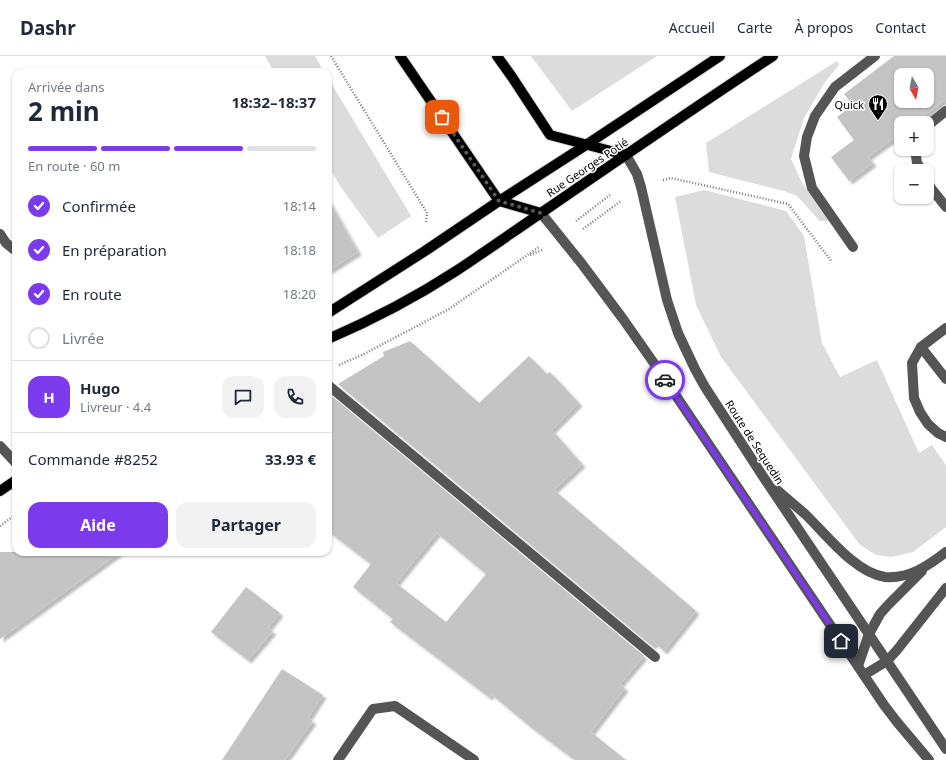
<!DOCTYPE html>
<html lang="fr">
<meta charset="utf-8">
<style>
:root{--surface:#fff;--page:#f2f2f3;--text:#1f2937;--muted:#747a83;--line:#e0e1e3;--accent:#7c3aed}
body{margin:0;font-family:"Noto Sans",sans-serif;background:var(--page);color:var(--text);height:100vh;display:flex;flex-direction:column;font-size:15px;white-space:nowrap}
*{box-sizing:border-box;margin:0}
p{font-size:13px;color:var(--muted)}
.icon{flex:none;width:22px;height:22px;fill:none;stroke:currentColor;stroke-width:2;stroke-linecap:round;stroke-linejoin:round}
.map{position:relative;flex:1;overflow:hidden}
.drawer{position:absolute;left:12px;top:12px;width:320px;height:488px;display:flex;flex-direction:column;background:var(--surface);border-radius:12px;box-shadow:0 1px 3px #0004}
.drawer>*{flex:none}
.needle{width:26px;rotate:170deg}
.controls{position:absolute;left:894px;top:12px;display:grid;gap:8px}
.controls a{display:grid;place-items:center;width:40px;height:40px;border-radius:8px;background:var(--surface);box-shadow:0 1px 3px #0004;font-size:20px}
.pin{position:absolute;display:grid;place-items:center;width:34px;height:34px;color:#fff;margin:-17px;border-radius:8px;box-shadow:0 2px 6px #0006}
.courier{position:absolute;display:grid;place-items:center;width:40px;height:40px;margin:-20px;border:3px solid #7c3aed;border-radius:50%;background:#fff;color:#222;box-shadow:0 1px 5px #0007}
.summary em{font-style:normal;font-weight:700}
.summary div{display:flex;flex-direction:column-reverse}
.summary{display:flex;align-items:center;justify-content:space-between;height:68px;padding:0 16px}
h1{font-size:26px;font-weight:700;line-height:30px}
.bar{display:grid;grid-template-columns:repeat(4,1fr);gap:6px 4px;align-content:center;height:48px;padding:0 16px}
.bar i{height:5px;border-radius:3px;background:var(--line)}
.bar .active{background:var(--accent)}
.bar p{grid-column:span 4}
.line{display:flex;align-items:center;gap:10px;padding:0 16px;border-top:1px solid var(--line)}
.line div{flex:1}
.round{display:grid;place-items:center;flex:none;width:42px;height:42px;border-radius:12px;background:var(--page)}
ol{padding:0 16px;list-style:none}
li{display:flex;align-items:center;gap:12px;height:44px}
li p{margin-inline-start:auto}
li .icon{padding:4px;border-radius:50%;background:var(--accent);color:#fff;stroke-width:4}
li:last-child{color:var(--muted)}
li i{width:22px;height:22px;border:2px solid var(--line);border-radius:50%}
.primary-button{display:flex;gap:8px;margin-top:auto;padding:8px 16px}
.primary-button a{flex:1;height:46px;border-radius:12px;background:var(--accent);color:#fff;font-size:16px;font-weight:700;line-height:46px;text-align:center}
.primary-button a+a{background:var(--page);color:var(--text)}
header{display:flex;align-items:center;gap:24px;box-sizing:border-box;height:56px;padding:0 20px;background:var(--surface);border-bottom:1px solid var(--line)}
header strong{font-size:19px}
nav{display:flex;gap:22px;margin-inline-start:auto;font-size:14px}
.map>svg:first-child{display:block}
</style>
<header>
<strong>Dashr</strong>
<nav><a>Accueil</a><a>Carte</a><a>À propos</a><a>Contact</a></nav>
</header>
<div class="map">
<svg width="946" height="704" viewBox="0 0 946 704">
<defs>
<filter id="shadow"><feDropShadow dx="3.5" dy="3.5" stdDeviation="1" flood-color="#0004"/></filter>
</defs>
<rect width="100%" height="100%" fill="#fff"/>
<g fill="#dcdcdc">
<path d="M265,0h50l9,16h-50z"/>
<path d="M531,0h126l-85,55z"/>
<path d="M837,5l2,4 -14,17 -21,36 -13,41 10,22 28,40h-9l-23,-25 -13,-5 -75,-19 -3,-29z"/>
<path d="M328,22l83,138 -33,22 -38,-52 -12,-21z"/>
<path d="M704,134l82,21 18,25 18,107 18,34 37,-17 42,93 13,-8 14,20v62l-33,25 -22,5 -15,-2 -16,-10 -139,-188 -25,-52 -21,-108z"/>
</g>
<g fill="#c4c4c4" fill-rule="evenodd" filter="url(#shadow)">
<path d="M894,0h52v43l-32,24h-13v10l-33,24 5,6 -24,18 -18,-24 23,-17 -17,-23 16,-12 -9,-11zM901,19h26v26h-26z"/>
<path d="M328,143l30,53 -30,19z"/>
<path d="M410,285l69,62 50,-47 18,18 3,-2 29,31 -27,27 30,34 -28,26 142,121 -32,40 -9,-8 -3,3 -314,-262 46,-28 -1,-4z"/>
<path d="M328,337l316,263 -24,28 5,4 -34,44 35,28h-51l-43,-32 -41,-34 -2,3 -99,-75 3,-3 -40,-32 18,-23 -43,-33zM437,477l49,41 -40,48 -50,-39z"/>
<path d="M0,496h120l-120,87z"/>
<path d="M246,531l34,26 -12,15 5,3 -25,29 -37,-28z"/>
<path d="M282,613l41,26 -15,23 5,3 -28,39h-63z"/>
</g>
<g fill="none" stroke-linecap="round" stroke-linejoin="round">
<defs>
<g id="major">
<path d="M400,0l99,145"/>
<path d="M497,0l15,21 38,58 76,20"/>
<path d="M499,145l42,12"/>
<path d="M328,257l97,-62 74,-50 87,-56 134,-89"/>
<path d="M328,283c44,-19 88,-42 128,-68 29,-19 57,-39 85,-58 77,-53 154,-106 232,-157"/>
<path d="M0,435l16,-11"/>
</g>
</defs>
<use href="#major" stroke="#dbdbdb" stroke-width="12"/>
<g stroke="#777" stroke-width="2.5" stroke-dasharray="1 2" stroke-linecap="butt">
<path d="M331,0l96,157 -1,9"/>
<path d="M663,124l8,-2 117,26 44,58"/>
<path d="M576,165l34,-26"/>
<path d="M583,173l38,-28"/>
<path d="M530,199l12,-5"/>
<path d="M339,309l25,-11 85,-45 90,-62"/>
<path d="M0,470l16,-12"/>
</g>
<g stroke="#555" stroke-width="10">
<path d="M927,70l19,-15"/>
<path d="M915,93l2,14 5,8"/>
<path d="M626,99l11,19 4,13 26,113 11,33 17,36 10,18 59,91 182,271"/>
<path d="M927,125l4,7 15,19"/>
<path d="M541,157l41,51 41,55 35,50 226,336 13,17 32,38"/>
<path d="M0,178l6,9 10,8"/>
<path d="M853,191l-41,-59 -8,-32 3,-19 8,-21 20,-29 40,-31"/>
<path d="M946,272l-25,19 -9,16 2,35 6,14 8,12 10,9 8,4"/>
<path d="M921,291l25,32"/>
<path d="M328,329l327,272"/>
<path d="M0,390l16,17"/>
<path d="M777,434c9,8 19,16 28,24 21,20 50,59 80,63 24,2 43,-11 61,-25"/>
<path d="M858,610l11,-32 11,-20 8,-9 34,-34"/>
<path d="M864,619l23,-14 10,-11 49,-62"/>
<path d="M338,704l35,-51 22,-3 79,54"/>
</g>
<use href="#major" stroke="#000" stroke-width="10"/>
</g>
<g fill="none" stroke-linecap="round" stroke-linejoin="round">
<path stroke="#595959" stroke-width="4" stroke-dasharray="0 7.2" d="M442,61l57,84 42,12 57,73 25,33 42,61"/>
<path stroke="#7c3aed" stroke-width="5" d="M665,324l176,261"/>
</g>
<defs>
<symbol id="restaurant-pin" viewBox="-11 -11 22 30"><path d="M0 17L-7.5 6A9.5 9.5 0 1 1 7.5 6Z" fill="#000" stroke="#fff"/><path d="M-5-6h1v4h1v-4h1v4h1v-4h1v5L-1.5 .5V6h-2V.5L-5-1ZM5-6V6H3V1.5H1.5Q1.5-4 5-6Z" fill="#fff"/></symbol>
</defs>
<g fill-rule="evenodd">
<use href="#restaurant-pin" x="867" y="37" width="22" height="30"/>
</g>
<g text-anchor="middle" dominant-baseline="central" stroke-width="3" stroke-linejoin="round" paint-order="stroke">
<g font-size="11" fill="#000" stroke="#fff" text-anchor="end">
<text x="864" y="48">Quick</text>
</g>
<g font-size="11" fill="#000" stroke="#fff">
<text transform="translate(587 111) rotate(-34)">Rue Georges Potié</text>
<text transform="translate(755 386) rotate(57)">Route de Sequedin</text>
</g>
</g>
</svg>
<div class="controls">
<a><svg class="needle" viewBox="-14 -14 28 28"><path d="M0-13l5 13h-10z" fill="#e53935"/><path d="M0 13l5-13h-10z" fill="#747a83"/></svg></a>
<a>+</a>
<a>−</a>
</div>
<div class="pin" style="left:442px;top:61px;background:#ea580c"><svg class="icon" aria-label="bag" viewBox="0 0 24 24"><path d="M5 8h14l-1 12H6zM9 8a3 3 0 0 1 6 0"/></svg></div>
<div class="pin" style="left:841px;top:585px;background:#1f2937"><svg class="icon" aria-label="home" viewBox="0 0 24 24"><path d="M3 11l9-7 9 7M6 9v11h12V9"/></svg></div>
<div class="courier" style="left:665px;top:324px"><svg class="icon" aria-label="car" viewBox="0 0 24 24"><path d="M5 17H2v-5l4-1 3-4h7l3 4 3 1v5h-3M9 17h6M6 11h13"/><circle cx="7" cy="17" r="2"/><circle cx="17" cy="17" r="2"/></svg></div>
<section class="drawer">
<div class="summary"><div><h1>2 min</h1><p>Arrivée dans</p></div><em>18:32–18:37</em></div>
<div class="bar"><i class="active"></i><i class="active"></i><i class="active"></i><i></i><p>En route · 60 m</p></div>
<ol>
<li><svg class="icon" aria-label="check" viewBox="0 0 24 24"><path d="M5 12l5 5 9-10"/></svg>Confirmée<p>18:14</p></li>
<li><svg class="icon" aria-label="check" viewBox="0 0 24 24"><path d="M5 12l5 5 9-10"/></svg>En préparation<p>18:18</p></li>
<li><svg class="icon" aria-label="check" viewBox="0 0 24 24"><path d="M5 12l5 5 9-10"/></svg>En route<p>18:20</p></li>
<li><i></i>Livrée</li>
</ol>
<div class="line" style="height:72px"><b class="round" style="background:var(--accent);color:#fff">H</b><div><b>Hugo</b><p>Livreur · 4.4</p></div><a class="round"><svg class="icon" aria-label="chat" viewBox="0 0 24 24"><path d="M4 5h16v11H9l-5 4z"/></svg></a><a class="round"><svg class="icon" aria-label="phone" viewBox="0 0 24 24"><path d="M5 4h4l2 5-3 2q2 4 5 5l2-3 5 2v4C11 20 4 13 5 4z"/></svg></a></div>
<div class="line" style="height:52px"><div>Commande #8252</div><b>33.93 €</b></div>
<div class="primary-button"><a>Aide</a><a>Partager</a></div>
</section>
</div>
